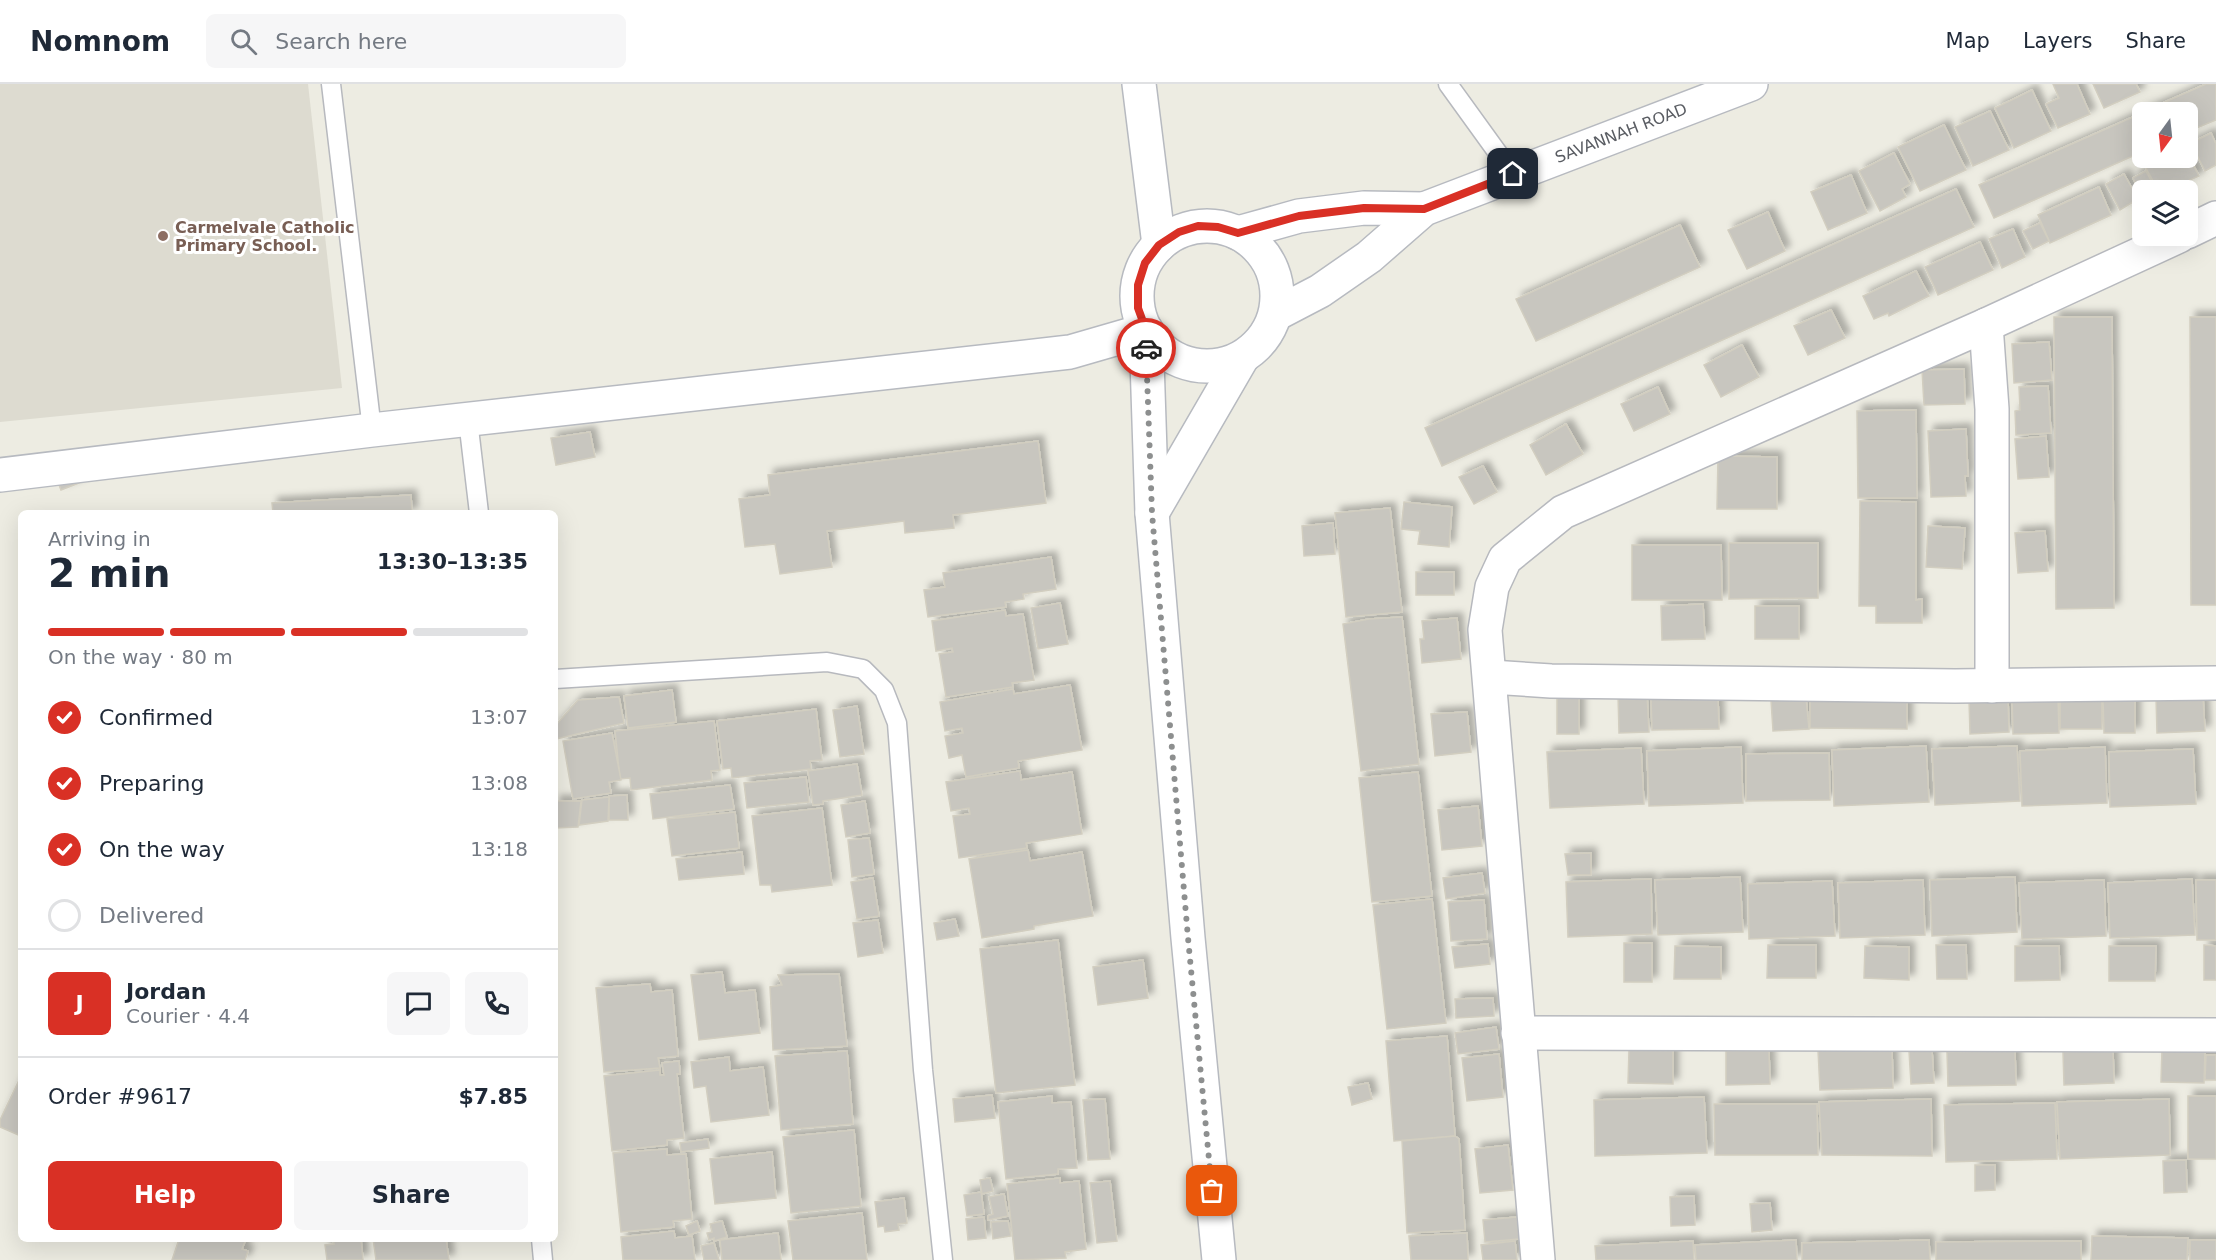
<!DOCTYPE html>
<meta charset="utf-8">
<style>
:root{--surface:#fff;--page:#f6f6f7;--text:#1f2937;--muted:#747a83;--line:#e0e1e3;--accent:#d93025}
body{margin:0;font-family:"DejaVu Sans",sans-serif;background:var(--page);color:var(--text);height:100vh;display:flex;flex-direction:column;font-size:22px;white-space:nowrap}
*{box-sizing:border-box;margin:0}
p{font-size:20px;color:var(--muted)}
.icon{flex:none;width:33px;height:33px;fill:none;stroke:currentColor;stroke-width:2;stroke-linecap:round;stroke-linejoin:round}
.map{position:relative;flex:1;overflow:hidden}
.panel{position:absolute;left:18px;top:426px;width:540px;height:732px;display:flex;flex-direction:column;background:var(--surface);border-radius:9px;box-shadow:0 6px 24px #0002}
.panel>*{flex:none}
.needle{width:39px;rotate:195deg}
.buttons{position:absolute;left:2132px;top:18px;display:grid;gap:12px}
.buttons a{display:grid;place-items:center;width:66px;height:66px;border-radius:9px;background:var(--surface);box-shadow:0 6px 24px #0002;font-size:30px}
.pin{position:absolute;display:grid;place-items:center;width:51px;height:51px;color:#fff;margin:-26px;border-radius:12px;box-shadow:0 3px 9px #0006}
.courier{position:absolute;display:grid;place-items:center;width:60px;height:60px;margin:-30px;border:4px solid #d93025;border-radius:50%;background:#fff;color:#222;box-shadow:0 2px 8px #0007}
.summary em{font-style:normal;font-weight:800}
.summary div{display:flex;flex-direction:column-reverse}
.summary{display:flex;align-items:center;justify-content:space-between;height:102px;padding:0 30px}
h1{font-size:39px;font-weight:800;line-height:45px}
.bar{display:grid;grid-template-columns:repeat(4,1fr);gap:9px 6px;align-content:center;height:72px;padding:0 30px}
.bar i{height:8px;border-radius:4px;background:var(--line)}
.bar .active{background:var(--accent)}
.bar p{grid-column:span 4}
.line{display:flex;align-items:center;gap:15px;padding:0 30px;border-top:2px solid var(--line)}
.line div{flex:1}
.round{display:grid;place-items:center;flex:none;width:63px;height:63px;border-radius:9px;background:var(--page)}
ol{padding:0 30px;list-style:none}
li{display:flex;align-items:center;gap:18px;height:66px}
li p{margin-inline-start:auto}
li .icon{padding:6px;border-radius:50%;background:var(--accent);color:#fff;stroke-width:4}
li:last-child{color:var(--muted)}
li i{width:33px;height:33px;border:3px solid var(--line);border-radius:50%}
.button{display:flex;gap:12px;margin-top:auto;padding:12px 30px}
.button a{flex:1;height:69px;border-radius:9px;background:var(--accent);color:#fff;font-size:24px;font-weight:800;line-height:69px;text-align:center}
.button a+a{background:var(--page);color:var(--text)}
header{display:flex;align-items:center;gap:36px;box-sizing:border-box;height:84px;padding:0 30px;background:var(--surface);border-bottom:2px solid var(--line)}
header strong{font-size:28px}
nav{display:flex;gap:33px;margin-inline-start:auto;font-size:21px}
.search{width:420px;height:54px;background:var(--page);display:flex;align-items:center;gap:15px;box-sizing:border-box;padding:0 21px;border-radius:9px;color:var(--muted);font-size:22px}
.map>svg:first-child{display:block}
</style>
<header>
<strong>Nomnom</strong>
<div class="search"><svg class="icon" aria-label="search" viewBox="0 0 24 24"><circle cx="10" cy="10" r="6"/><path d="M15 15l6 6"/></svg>Search here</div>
<nav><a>Map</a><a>Layers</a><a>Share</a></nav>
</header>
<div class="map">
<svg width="2216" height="1176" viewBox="0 0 2216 1176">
<defs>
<filter id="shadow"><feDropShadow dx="5.5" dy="-5.5" stdDeviation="3" flood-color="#0004"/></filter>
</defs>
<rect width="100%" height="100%" fill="#edece2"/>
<path fill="#dddbd0" d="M0,0h308l34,304 -342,34z"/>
<g fill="#c8c6bf" stroke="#d2cec0" stroke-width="1.5" filter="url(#shadow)">
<path d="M2053,0h24l13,30 -32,14 -12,-24 13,-6z"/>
<path d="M2093,0h43l4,8 -36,16z"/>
<path d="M2206,0h10v36l-29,12v-20h-45z"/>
<path d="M2032,6l19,41 -37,17 -19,-40z"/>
<path d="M1990,27l19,39 -36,16 -18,-39z"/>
<path d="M2142,29v39l-148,66 -15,-33z"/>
<path d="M1944,41l22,45 -46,21 -22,-44z"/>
<path d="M2211,49l5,11v21l-11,6 -14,-28z"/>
<path d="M1894,69l16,31 -8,5 4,8 -26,14 -21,-40z"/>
<path d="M2187,69l12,23 -31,14h-10l-12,-22 21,-10h20z"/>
<path d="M2146,87l10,19h-14v6l-9,-18z"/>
<path d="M2124,90l14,25 -18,11 -14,-26z"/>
<path d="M1851,91l16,38 -39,17 -17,-38z"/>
<path d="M2099,103l12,28 -61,28 -12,-28z"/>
<path d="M1956,105l18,38 -532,239 -17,-38z"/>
<path d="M1768,128l17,39 -38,18 -19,-39z"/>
<path d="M2040,139l9,18 -16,8 -10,-18z"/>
<path d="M1680,141l20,42 -164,74 -20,-42z"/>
<path d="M2013,145l12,28 -23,11 -13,-29z"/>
<path d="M1980,158l13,28 -55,25 -13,-28z"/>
<path d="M1916,187l13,25 -40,20 -1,-3 -14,6 -11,-23z"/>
<path d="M1831,226l14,28 -37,17 -14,-29z"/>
<path d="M2054,233h58l2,291 -58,1z"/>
<path d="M2190,233h26v288h-25z"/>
<path d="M2049,258l3,38 -38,3 -2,-39z"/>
<path d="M1742,261l17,32 -38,20 -17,-32z"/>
<path d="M1964,285l1,35 -41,1 -2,-35z"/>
<path d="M2048,302l3,47 -35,2 -1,-24 5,-1 -1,-23z"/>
<path d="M1658,303l12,27 -36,17 -13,-27z"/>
<path d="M1916,326l1,88h-59l-1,-87z"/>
<path d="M1566,340l17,30 -37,21 -16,-30z"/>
<path d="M1966,345l2,47h-3l1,20 -35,1 -3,-66z"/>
<path d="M590,348l5,25 -39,8 -5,-27z"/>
<path d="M2046,352l3,41 -31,2 -3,-40z"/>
<path d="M1038,357l8,62 -93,12 1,13 -49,5 -1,-12 -77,10 5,36 -52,7 -5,-30 -30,3 -6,-48 31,-4 -2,-20z"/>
<path d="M1718,372l59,1v52h-60z"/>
<path d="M1483,382l14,26 -23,12 -15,-27z"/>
<path d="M75,385l4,14 -18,7 -7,-18z"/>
<path d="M411,411l1,18h-139l-1,-10z"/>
<path d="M1860,417l56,1v98l6,-1v24h-46v-17h-17z"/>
<path d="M1404,418l48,5 -3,40 -31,-3 2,-13 -19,-2z"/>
<path d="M1390,424l12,104 -56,5 -11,-104z"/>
<path d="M1333,439l2,31 -31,2 -2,-30z"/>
<path d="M1928,442l37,2 -3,41 -36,-2z"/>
<path d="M2045,447l3,40 -30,2 -3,-40z"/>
<path d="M1729,459h89v55l-89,1z"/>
<path d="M1632,461h89l1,55h-90z"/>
<path d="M1051,473l5,32 -33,5 1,5 -19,3 1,5 -78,10 -4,-27 21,-3 -2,-14z"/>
<rect x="1416" y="488" width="38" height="23"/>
<path d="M1060,519l8,41 -30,5 -7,-41z"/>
<path d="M1703,520l2,35 -43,1 -1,-34z"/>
<rect x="1755" y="522" width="44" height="33"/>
<path d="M1005,526l1,6 17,-2 11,66 -22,3 1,4 -67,10 -7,-43 14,-2 -1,-4 -16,3 -4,-30z"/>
<path d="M1402,533l17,147 -58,7 -18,-147 26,-5z"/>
<path d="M1457,534l4,41 -39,4 -2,-24h4l-2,-18z"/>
<path d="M1070,601l12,65 -64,11 1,7 -53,9 -4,-22 -13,3 -4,-22 18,-3 -1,-5 -17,3 -5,-29 73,-13 1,5z"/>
<path d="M672,606l4,32 -48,6 -4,-32z"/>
<path d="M1647,609l2,39 -30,1 -1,-39z"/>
<rect x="1557" y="610" width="22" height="40"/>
<path d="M2058,612l1,37 -46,1 -1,-37z"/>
<path d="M2203,612l2,35 -48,2 -1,-36z"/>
<path d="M619,613l5,26 -68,16 -1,-13 23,-26z"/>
<path d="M1718,613l1,32 -67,1 -1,-32z"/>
<path d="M1806,613l3,32 -36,2 -2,-31z"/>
<path d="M2008,613l1,35 -39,2 -1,-35z"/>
<path d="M1810,614h97v31l-97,-1z"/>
<path d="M2102,614v31h-42v-30z"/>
<path d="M2103,615h32v34h-31z"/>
<path d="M857,622l7,48 -24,3 -7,-47z"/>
<path d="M816,625l6,51 -12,1 1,8 -79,9 -1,-10 -8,1 -6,-48z"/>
<path d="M1467,628l4,40 -36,4 -4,-42z"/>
<path d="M714,637l6,49 -9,1 1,9 -81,10 -1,-12 -10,1 -5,-48z"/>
<path d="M612,649l9,47 -12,2 2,11 -38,6 -10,-58z"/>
<path d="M1926,662l3,56 -95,4 -2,-56z"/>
<path d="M2017,662l3,55 -85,4 -3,-56z"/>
<path d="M1741,663l2,56 -94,3 -2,-55z"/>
<path d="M2105,663l2,56 -85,3 -2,-55z"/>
<path d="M1641,664l3,56 -94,4 -3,-56z"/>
<path d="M2193,665l3,55 -86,3 -1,-55z"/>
<path d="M1829,669l1,47 -84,1v-47z"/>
<path d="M857,680l5,31 -39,6v3l-10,1 -5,-34z"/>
<path d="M1020,687l1,9 51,-8 10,62 -56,9 1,5 -68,10 -6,-42 17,-2 -1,-6 -18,3 -5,-29z"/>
<path d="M1418,688l14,124 -60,6 -13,-124z"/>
<path d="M806,693l3,25 -62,6 -3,-25z"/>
<path d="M730,701l4,24 -81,10 -3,-25z"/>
<path d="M627,711l1,25h-19v-24z"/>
<path d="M609,713l-1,24 -29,4 3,-25z"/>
<path d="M555,717h26l-3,26 -23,1z"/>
<path d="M865,717l5,32 -24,4 -5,-32z"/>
<path d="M1478,722l4,40 -40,4 -4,-40z"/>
<path d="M822,724l10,77 -60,7 -1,-7h-11l-8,-69z"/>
<path d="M735,728l4,36 -67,8 -5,-37z"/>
<path d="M869,754l5,36 -22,3 -4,-37z"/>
<path d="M1028,766l2,11 52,-9 11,64 -59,10v3l-52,9 -13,-79z"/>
<path d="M742,768l2,22 -65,6 -3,-21z"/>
<path d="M1591,769v22h-23l-3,-21z"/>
<path d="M1482,789l3,20 -39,6 -3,-21z"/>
<path d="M1740,793l3,55 -85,3 -3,-55z"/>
<path d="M2015,793l2,55 -85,4 -2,-56z"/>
<path d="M873,794l6,38 -22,3 -6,-37z"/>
<path d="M1651,795l1,55 -84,3 -2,-55z"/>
<path d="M2192,795l3,56 -85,3 -2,-55z"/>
<path d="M1923,796l2,55 -85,3 -2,-55z"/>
<path d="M2104,796l2,56 -84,3 -3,-56z"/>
<path d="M2196,796h20v60h-19z"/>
<path d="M1832,797l3,55 -86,3 -1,-55z"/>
<path d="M1432,815l14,124 -59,6 -14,-124z"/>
<path d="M1484,816l3,39 -36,2 -3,-39z"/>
<path d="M955,835l4,17 -22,4 -3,-17z"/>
<path d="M878,836l5,33 -25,4 -5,-34z"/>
<path d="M1058,856l17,145 -79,8 -16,-144z"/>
<rect x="1624" y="859" width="28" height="39"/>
<path d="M1488,860l2,20 -35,4 -3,-21z"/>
<path d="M1768,861h48v33h-49z"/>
<path d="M1936,861h30l1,34h-30z"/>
<path d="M2204,861l12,1v34h-12z"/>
<path d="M1675,862l46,1v32h-47z"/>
<path d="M1865,862l44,1v33l-45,-2z"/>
<path d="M2015,862h44l1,34 -45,1z"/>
<path d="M2109,862h47l-1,35h-46z"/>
<path d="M1143,876l5,38 -50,7 -5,-38z"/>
<path d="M722,888l3,21 30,-3 5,43 -61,7 -8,-65z"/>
<path d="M839,890l8,72 -74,4 -3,-63 12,-2 -4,-10z"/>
<path d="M650,900l1,8 21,-2 6,66 -20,2 2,10 -56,4 -8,-84z"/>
<path d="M1493,914l1,18 -38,2 -1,-19z"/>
<path d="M1496,943l3,22 -41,5 -3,-21z"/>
<path d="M1447,952l8,100 -61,5 -8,-100z"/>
<path d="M1892,964l1,40 -73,2 -2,-40z"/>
<path d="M2162,964l43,1 -1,34 -43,-1z"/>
<path d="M1629,966h44v34l-45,-1z"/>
<path d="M1932,966l2,33 -23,1 -2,-33z"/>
<path d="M2113,966l1,33 -50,2 -1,-33z"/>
<path d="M847,967l6,73 -72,6 -6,-74z"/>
<path d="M1726,967h43l1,33 -44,1z"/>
<path d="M2015,967l1,34 -68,1 -1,-34z"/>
<path d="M1499,970l4,43 -36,4 -5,-43z"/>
<path d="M2206,971h10v25h-11z"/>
<path d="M729,973l1,14 33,-4 6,48 -58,7 -5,-36 -12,2 -3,-26z"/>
<path d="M679,977l1,13h-3l7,64 -17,2v5l-55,6 -8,-75 56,-6v5h4l-2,-12z"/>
<path d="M21,992v60l-21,-9v-7z"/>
<path d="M1368,999l4,16 -20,6 -4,-18z"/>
<path d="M992,1011l3,23 -40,4 -2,-23z"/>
<path d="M1052,1012v7l19,-1 6,66 -19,1v5l-52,5 -8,-77z"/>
<rect x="2188" y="1012" width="28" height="63"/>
<path d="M1704,1013l3,56 -112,3 -1,-56z"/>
<path d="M1105,1015l5,60 -22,1 -5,-60z"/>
<path d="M1931,1015l1,57 -110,-1 -3,-53z"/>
<path d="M2169,1015l1,56 -110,4 -3,-57z"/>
<path d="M2055,1019l2,56 -111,3 -2,-57z"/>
<path d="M1714,1020h103l1,51h-103z"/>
<path d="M854,1046l7,76 -70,7 -8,-76z"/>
<path d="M1455,1052l4,3 6,91 -58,3 -5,-92z"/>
<path d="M708,1055l1,9 -28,4 -1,-9z"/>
<path d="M1508,1061l5,45 -33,3 -5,-44z"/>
<path d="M667,1065v6l19,-1 6,65 -19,2 1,6 -53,5 -8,-79z"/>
<path d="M772,1068l4,46 -61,6 -5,-45z"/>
<path d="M2186,1076l1,32 -23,1 -1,-32z"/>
<path d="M1975,1081h20v25l-20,1z"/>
<path d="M990,1094l3,13 -11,3 -2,-14z"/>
<path d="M1060,1094v5l19,-2 7,68 -21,3 1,6 -51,2 -8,-76z"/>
<path d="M1110,1097l7,60 -20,2 -7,-60z"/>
<path d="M981,1108l3,22 -17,2 -3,-21z"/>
<path d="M1004,1110l4,22 -20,4v-4l5,-2 -4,-17z"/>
<path d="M1694,1112l1,29 -24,1 -1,-29z"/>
<path d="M904,1114l3,25 -9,1 1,6 -14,2 -1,-6 -6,1 -3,-25z"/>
<path d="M1770,1119l2,27 -20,2 -2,-28z"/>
<path d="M862,1129l5,47h-74l-5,-39z"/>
<path d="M984,1133l2,21 -18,2 -2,-21z"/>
<path d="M1517,1133l2,22 -34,3 -2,-22z"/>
<path d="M697,1137l3,10 -11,4 -3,-9z"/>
<path d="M722,1137l5,16 -13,4v-3l-5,2 -2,-7 5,-1 -2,-8z"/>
<path d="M1008,1137l3,15 -18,3 -2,-17z"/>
<path d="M674,1147l1,7 17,-2 3,24h-72l-2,-23z"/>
<path d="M778,1149l3,27h-59l-2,-20z"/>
<path d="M1467,1149l1,27h-57l-2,-24z"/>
<path d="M2092,1152l96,2 -1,22h-96z"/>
<path d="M179,1155h67l-4,10 6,2 -3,9h-73z"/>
<path d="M333,1155h28l2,21h-36l-2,-15 9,-1z"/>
<path d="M373,1155h73l3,21h-73z"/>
<path d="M1796,1156l1,20h-101l-1,-15z"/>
<path d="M1929,1156l1,20h-128v-17z"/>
<rect x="2190" y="1156" width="26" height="20"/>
<path d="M1515,1157l2,19h-34l-2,-15z"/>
<path d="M1693,1157l1,19h-98l-1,-14z"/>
<path d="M2081,1157v19h-145v-18z"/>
<path d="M714,1159l5,17h-15l-3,-14z"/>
</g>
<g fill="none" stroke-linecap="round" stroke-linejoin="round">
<defs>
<g id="lane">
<path d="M331,0l41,346"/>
<path d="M1448,0l65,90"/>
<path d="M468,336l11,93"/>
<path d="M555,595l272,-17 36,7 21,21 13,33 26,347 20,190"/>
<path d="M541,1155l2,21"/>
</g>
<g id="street">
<path d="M2187,148l29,-14"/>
<path d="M1986,241l6,84v277"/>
<path d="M1491,593l60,4 404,5 261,-3"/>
<path d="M1518,949l698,2"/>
<path d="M1538,1176l-53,-630 7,-43 13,-28 58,-47 423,-187 193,-89"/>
</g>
<g id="secondary">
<path d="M1139,0l20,161"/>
<circle cx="1207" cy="212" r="70"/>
<path d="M1238,149l61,-17 65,-8 60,1"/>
<path d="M1276,230l44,-23 49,-34 55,-48 327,-125"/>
<path d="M1146,246l6,183 36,425 31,322"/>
<path d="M0,391l372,-45 698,-78 76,-22"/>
<path d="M1152,429l90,-155"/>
</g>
</defs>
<use href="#lane" stroke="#b7b9be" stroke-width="21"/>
<use href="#street" stroke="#b7b9be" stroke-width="36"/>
<use href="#secondary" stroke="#b7bac0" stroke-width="36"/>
<use href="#lane" stroke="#fff" stroke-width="18"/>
<use href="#street" stroke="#fff" stroke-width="33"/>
<use href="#secondary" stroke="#fff" stroke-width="33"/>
</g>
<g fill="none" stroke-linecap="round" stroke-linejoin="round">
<path stroke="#8d8f8f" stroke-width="6" stroke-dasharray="0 10.8" d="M1146,264l6,165 36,425 24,253"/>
<path stroke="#d93025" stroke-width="8" d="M1146,264v-18l-8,-22v-23l7,-22 14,-18 20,-13 19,-6 20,1 20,6 61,-17 65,-8 60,1 89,-35"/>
</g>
<circle fill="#8d6e63" stroke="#fff" stroke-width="2" cx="163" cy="152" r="6"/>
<g text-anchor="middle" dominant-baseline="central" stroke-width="6" stroke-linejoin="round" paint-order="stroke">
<g font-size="16" fill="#5a5d63" stroke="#fff">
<text transform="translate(1621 49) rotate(-21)">SAVANNAH ROAD</text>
</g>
<g font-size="16" font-weight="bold" fill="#785e54" stroke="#fff" text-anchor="start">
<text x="175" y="143">Carmelvale Catholic<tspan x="175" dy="18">Primary School.</tspan></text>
</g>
</g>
</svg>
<div class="buttons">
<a><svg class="needle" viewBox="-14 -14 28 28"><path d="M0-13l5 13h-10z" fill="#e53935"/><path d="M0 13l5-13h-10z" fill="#747a83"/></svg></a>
<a><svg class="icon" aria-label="layers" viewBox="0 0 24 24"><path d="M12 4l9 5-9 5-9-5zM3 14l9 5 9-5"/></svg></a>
</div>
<div class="pin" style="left:1212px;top:1107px;background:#ea580c"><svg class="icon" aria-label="bag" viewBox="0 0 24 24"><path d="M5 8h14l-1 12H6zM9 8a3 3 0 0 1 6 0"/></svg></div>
<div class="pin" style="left:1513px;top:90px;background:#1f2937"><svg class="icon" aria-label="home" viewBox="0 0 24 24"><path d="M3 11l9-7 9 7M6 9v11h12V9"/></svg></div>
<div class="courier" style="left:1146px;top:264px"><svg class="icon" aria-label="car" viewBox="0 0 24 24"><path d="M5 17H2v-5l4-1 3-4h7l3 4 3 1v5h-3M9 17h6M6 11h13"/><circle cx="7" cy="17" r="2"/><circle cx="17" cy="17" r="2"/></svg></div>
<section class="panel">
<div class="summary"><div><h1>2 min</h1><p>Arriving in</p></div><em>13:30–13:35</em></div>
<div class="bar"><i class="active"></i><i class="active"></i><i class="active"></i><i></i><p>On the way · 80 m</p></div>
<ol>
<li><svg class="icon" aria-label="check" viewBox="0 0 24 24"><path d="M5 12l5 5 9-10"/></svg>Confirmed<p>13:07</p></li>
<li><svg class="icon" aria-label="check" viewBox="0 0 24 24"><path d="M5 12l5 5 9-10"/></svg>Preparing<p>13:08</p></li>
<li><svg class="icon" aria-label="check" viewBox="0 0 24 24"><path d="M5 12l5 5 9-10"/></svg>On the way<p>13:18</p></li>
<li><i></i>Delivered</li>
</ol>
<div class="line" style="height:108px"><b class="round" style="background:var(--accent);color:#fff">J</b><div><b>Jordan</b><p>Courier · 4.4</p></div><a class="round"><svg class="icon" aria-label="chat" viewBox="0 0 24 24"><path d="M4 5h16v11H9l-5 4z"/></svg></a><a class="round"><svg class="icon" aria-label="phone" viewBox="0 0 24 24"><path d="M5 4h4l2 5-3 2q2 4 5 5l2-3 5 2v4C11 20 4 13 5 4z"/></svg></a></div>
<div class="line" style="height:78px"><div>Order #9617</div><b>$7.85</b></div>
<div class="button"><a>Help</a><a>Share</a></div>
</section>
</div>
